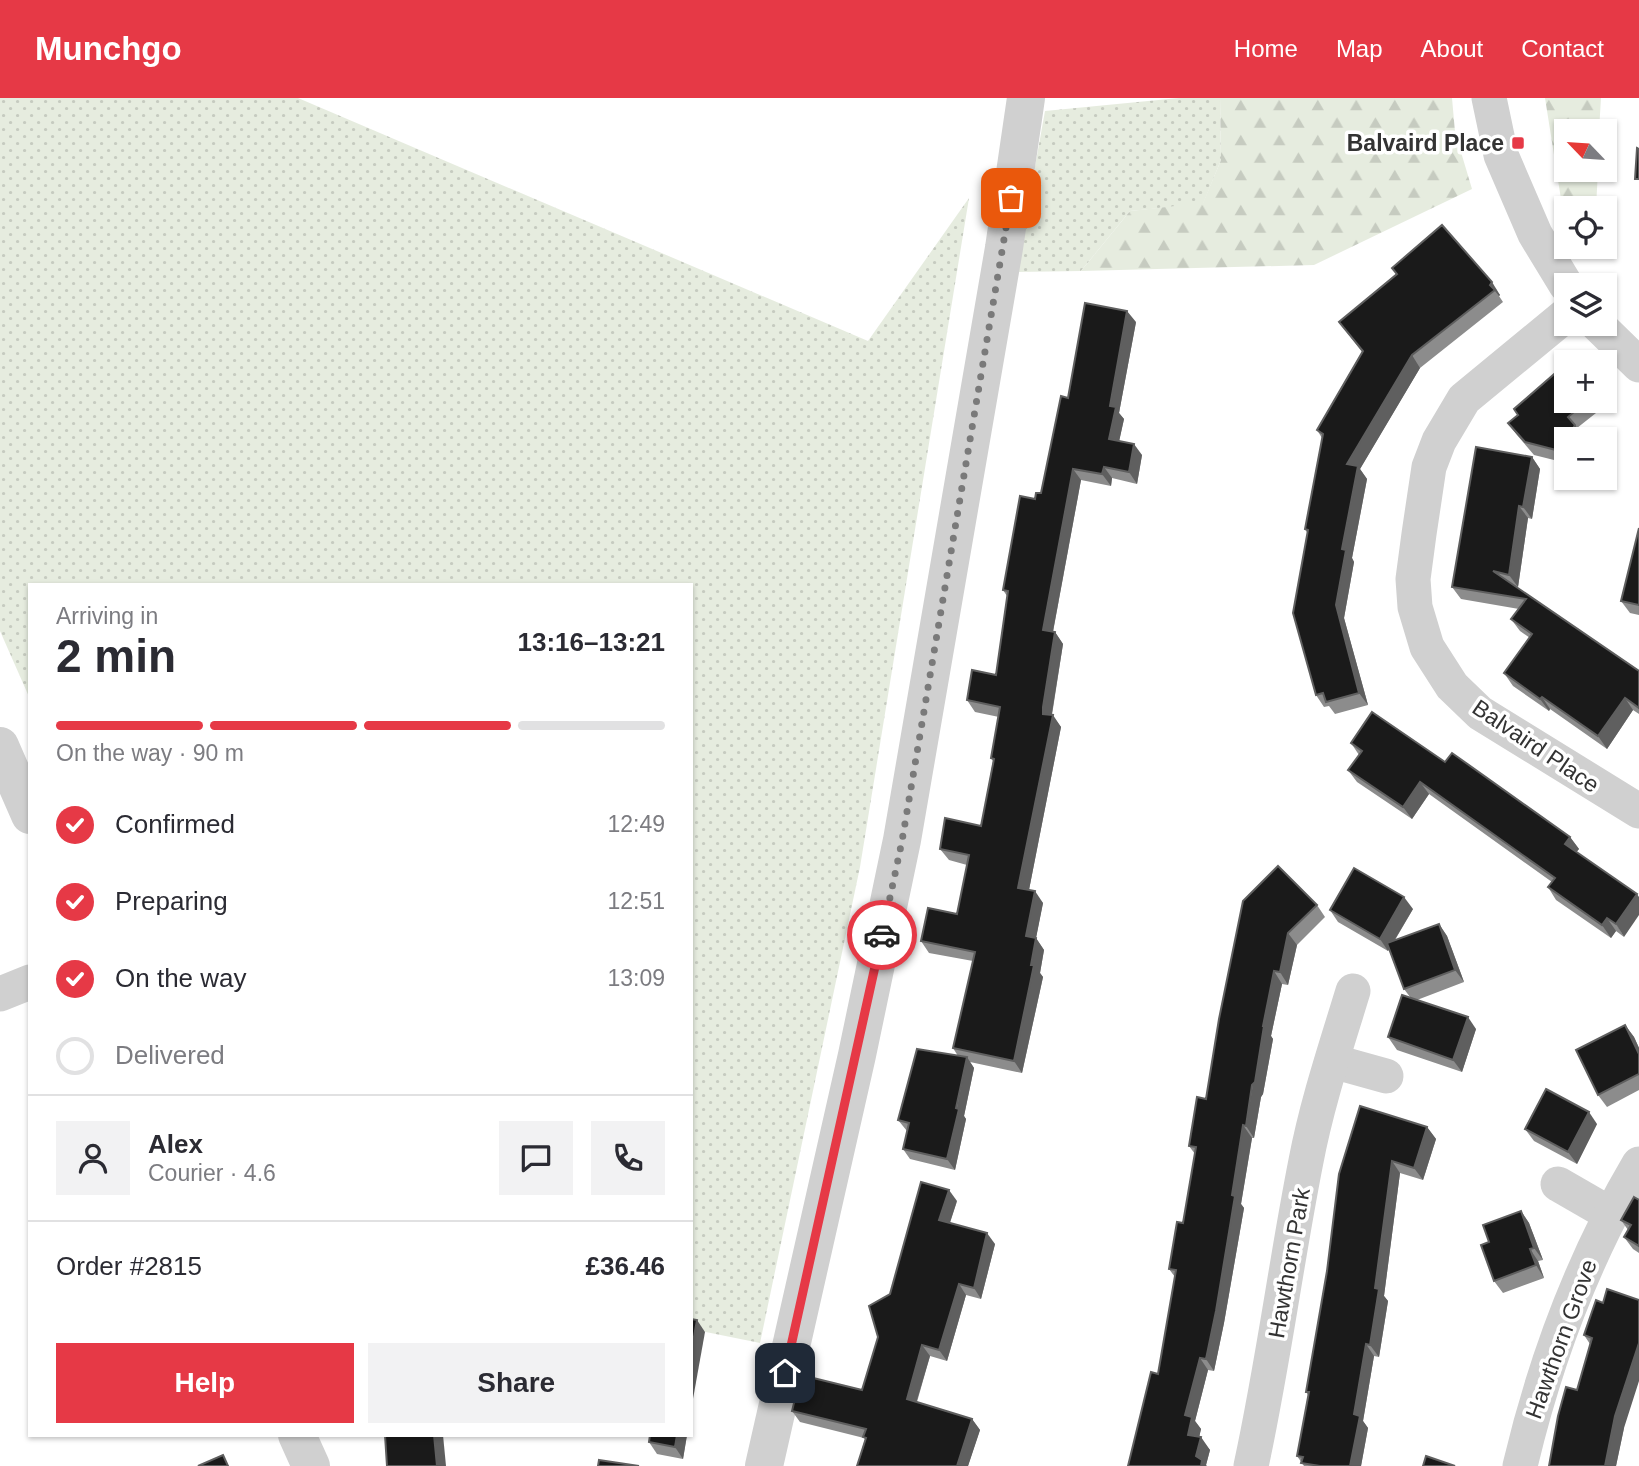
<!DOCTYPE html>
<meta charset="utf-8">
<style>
:root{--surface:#fff;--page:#f2f2f3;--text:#2b2b33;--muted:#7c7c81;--line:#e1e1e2;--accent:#e63946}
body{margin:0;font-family:Helvetica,sans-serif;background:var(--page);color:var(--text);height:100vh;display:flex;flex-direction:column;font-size:26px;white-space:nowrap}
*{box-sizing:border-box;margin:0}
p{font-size:23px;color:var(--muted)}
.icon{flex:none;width:38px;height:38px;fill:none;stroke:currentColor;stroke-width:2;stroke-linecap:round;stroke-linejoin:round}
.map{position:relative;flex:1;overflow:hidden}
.drawer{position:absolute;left:28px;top:485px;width:665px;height:854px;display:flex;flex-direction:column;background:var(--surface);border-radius:0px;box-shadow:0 2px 5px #0004}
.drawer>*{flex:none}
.needle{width:46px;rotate:295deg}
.controls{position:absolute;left:1554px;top:21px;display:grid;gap:14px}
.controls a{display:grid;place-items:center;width:63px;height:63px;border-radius:0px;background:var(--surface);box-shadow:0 2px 5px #0004;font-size:35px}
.pin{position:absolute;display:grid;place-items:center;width:60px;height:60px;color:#fff;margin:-30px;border-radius:14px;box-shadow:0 4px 10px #0006}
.courier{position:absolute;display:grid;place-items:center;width:70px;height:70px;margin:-35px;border:5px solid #e63946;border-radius:50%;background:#fff;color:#222;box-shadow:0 2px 9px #0007}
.headline em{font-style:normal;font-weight:600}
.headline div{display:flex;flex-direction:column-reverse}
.headline{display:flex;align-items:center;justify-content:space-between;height:119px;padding:0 28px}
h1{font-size:46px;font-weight:600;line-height:52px}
.bar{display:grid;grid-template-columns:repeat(4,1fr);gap:10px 7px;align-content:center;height:84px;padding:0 28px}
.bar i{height:9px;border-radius:5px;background:var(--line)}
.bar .on{background:var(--accent)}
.bar p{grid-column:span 4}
.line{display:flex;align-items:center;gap:18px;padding:0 28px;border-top:2px solid var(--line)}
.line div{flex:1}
.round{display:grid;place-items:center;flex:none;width:74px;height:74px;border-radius:0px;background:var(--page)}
ol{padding:0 28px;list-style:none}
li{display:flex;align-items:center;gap:21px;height:77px}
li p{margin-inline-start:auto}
li .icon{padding:7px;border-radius:50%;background:var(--accent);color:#fff;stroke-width:4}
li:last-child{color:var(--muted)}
li i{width:38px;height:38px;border:4px solid var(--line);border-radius:50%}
.action{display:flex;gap:14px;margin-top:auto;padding:14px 28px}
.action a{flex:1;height:80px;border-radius:0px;background:var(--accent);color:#fff;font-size:28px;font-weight:600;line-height:80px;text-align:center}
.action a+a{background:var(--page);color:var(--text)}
header{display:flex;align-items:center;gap:42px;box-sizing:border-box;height:98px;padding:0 35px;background:var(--accent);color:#fff}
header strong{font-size:33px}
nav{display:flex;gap:38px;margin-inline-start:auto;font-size:24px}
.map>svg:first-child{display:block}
</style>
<header>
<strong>Munchgo</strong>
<nav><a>Home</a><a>Map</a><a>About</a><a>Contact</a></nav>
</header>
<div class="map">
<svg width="1639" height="1368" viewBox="0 0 1639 1368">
<defs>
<pattern id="grass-dots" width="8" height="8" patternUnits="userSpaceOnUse" patternTransform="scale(1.75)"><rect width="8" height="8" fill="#e6ecdf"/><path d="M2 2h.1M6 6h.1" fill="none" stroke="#c6cbc0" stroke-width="1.8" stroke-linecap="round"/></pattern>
<pattern id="forest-firs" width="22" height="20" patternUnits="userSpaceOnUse" patternTransform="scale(1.75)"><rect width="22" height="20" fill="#e6ecdf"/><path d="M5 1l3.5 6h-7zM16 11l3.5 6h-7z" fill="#c6cbc0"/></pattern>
</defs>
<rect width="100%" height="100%" fill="#fff"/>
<g fill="url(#grass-dots)">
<path d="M0,0h298l570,243 101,-143 -109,669 -100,476 -69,-14v-745h-661v115l-30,-68z"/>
<path d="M1179,0h41l1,62 -18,44 -73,7 -49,60 -65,1 29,-161z"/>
</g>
<g fill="url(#forest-firs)">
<path d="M1220,0h232l3,34 17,57 -158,76 -233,6 49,-60 73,-8 18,-43z"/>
<path d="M1545,0h56l-2,33h-33v39h32l-2,38h-12l-23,-9z"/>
</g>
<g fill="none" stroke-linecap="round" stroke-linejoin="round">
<g stroke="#d0d0d0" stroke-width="35">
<path d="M1489,0l12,57 34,79 31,51"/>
<path d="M1566,217l-102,84 -25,42 -10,26 -10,67 -6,45 2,28 12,40 25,39 28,27 159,98"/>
<path d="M1597,226l42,41"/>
<path d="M0,896l30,-12"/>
<path d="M1332,963l54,15"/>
<path d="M1558,1086l52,30"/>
<path d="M1251,1368c22,-101 35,-204 55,-305 11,-58 30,-114 47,-170"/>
<path d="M1520,1368c25,-106 64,-209 119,-302"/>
</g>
<g stroke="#d0d0d0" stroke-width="38">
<path d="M0,648l30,69"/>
<path d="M297,1337l14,31"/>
<path d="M764,1368l93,-411 45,-215 102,-592 22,-150"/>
</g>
</g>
<g fill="#8c8c8c">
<path d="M1442,127l58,70 -1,1 4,6 -83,66 -60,101 7,10 -15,79 2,4 -10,56 24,87 -33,9 -6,-8 -5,1 -8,-12 -8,-161 -3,-5 17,-91 -5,-8 45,-78 -23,-30 57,-48 -4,-6z"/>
<path d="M1136,224l-17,91 5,6 -5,22 23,14 -5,29 -25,-6 -1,8 -30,-6 -28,152h2l8,12 -11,71 9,12 -32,163 14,13 -7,35 8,12 -4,23 3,4 -21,96 -52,-11 4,6 -10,48 2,3 -11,51 -45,-11 -7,-10 4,-18 -9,-11 60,-64 -5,-8 20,-87 -44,-8 -8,-12 36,-27 10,-49 -18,-5 -9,-11 41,-23 12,-65 -2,-3 8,-41 -24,-5 -8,-12 29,-25 11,-79 -4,-6 32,-91 6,-6 27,-95z"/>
<path d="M1587,303l9,12 -19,15 7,9 -2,2h-16v24l-32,-8 -17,-20 -9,-12 10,-8 -4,-6z"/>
<path d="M1532,359l8,12 -8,50 -4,-1 -10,69 -3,-1 124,85v43l-6,-4 -26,39 -57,-40 -1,2 -36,-25 -9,-13 26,-35 -10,-7 -9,-12 8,-10 -58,-10 -9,-12z"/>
<path d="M1639,430v87l-9,-2 -9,-12z"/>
<path d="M1351,645l94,19 125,75 9,12 -3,3 48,85 -8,-6 -5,7 -55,-38 -8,-13 4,-5 -123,-88 -17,25 -55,-37 -9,-12 11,-15z"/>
<path d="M1243,803l74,4 8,12 -28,28 -9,40 -6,-1 -11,52 2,3 -10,55 -2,3 -7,41h-2l-11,66 3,4 -20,115 -10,48 -6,-1 -13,51 6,8 -2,8 11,13 -4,15 -78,1 30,-92 17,-97 -6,-8 14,-46 12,-69 -6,-8 17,-47z"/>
<path d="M1413,811l-18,31 44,-16 8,12 17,46 -47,18 59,29 -14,43 -65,-22 -9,-13 22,-40 -6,-8 -15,-40 -1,2 -50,-29 -8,-12z"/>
<path d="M1625,927l9,12 5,11v42l-32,17 -9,-12z"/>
<path d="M1597,1026l-20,40 -43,-23 -9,-12z"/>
<path d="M1427,1029l9,12 -13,41 -23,-7 -16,123 4,5 -9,56 -5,-1 -11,65 5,7 -7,38h-57l-7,-10 11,-61 -2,-3 21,-121 12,-97z"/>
<path d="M1639,1102v53l-6,-4 -9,-12 4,-7 -7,-10z"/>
<path d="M957,1103l-7,22 45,21 -14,55 -15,-4 -19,66 -17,-5 -13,46 55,17 8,11 -12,36h-111l8,-27 -1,-1 -64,-16 -8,-11 70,-21z"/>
<path d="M1521,1113l8,12 14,37 -5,1 6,17 -41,15 -9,-12 -5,-39z"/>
<path d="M1596,1202l28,128 -8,38h-67l28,-76 13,-46 -6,-9z"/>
<path d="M687,1337l-4,24 -26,-5 -8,-12z"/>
</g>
<g fill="#5f5f5f">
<path d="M1492,184l8,13 -1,1 -9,-11z"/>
<path d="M1127,213l9,11 -17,91 5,6 -7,32 -8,-12 1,-33z"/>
<path d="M1412,257l8,13 -60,101 7,10 -15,79 2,4 -10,56 24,87 -9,-12 -23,-88 6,-56 5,-85z"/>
<path d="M1575,327l9,12 -2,2h-15z"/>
<path d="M1566,343v19l-6,-9z"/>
<path d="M1134,346l8,11 -5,29 -8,-12z"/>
<path d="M1532,359l8,12 -8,50 -9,-12z"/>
<path d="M1104,369l8,11 -1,8 -9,-12z"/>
<path d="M1073,371l8,11 -30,162 -8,-12z"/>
<path d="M1519,408l9,12 -10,69 -9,-12z"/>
<path d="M1055,534l8,12 -12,75 2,-4 8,12 -34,173 -9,-12 25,-181z"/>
<path d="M1542,599l8,12 -1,2 -9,-12z"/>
<path d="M1625,600l8,12 -26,39 -9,-13z"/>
<path d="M1420,684l9,12 -17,25 -9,-12z"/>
<path d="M1570,739l9,12 -6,7 -8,-12z"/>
<path d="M1035,793l8,12 -9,45 -8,-12z"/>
<path d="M1637,796l2,3v18l-15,22 -8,-13z"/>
<path d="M1404,799l9,12 -25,42 -8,-12z"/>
<path d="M1607,820l9,13 -5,7 -9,-13z"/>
<path d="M1439,826l8,12 17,46 -9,-12z"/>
<path d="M1288,835l9,12 -9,40 -8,-13z"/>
<path d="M1036,840l8,12 -4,23 3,4 -21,96 -8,-12z"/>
<path d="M1274,873l8,13 -11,52 2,3 -10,55 -2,3 -7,41 -8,-12 17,-100z"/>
<path d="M1468,919l8,12 -14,43 -9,-12z"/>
<path d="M1625,927l9,12 5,11v6z"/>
<path d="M967,959l7,11 -10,48 2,3 -11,51 -8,-11z"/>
<path d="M1589,1014l8,12 -20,40 -9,-12z"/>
<path d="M1243,1027l9,13 -11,66 3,4 -20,115 -10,48 -8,-12z"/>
<path d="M1427,1029l9,12 -13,41 -9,-12z"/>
<path d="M1392,1063l8,12 -16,123 4,5 -9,56 -9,-12 5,-57z"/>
<path d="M949,1092l8,11 -10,30 -8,-11z"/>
<path d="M1521,1113l8,12 14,37 -9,-12z"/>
<path d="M987,1135l8,11 -14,55 -7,-11z"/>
<path d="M1530,1151l8,12 6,17 -8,-13z"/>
<path d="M959,1186l7,11 -19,66 -8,-11z"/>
<path d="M697,1222l8,12 -14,78v-57z"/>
<path d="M1639,1245v38l-15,47 -8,38h-11l10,-50z"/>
<path d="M1366,1246l8,12 -11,65 5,7 -7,38h-11l4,-52z"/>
<path d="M922,1247l8,11 -16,54 -7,-11z"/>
<path d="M1200,1260l8,12 -13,51 6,8 -4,18 -9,-12 -3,-20z"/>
<path d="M972,1321l8,11 -12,36h-11z"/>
<path d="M434,1337h9l3,31h-9z"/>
<path d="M677,1337h10l-4,24 -8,-12z"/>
<path d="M1201,1339l9,13 -4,15 1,1h-6l-5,-10z"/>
</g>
<g fill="#1a1a1a" stroke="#5f5f5f" stroke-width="2">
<path d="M1637,50l2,1v30h-4z"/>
<path d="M1442,127l50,57 -2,3 5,5 -83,65 -65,109 11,2 -16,83 4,1 -10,55 23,88 -33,9 -3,-9 -7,2 -23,-82 15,-83 -3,-1 18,-95 -6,-4 46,-79 -24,-29 58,-48 -5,-6z"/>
<path d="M1085,205l42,8 -17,95 6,1 -7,32 25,5 -5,28 -25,-5 -2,7 -29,-5 -30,161 12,2 -12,75v7l10,1 -35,173 17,3 -9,45 10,2 -5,27h3l-20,96 -61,-13 22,-96 -54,-11 7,-33 29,6 12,-59 -29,-6 5,-31 36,8 13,-67 -3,-1 9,-51 -33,-7 5,-30 24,5 12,-84 -5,-1 17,-94 15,3 1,-6h5l20,-97 7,2z"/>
<path d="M1560,271l6,7v25h21l-19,16 7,8 -15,26 -35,-9 -17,-19 10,-8 -4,-6z"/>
<path d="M1476,349l56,10 -9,50 -4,-1 -10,69 -16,-4 146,100v37l-14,-10 -27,38 -56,-39 -2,2 -36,-26 28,-39 -21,-15 15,-20 -74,-12z"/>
<path d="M1639,430v77l-18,-4z"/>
<path d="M1372,614l73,50 7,-9 118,84 -5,7 72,50 -21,30 -9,-6 -5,7 -54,-38 7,-9 -135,-96 -17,25 -55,-37 14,-19 -11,-8z"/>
<path d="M1278,768l39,39 -29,28 -8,39 -6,-1 -11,55h1l-9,56 -3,3 -6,41 -3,-1 -11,70 3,1 -19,115 -10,48 -6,-1 -15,57 7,2 -4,18 13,2 -5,19 6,4 -1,6h-73l23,-94 7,2 18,-104 -7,-1 8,-47 6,1 13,-76 -7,-1 8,-49 9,2 13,-80 24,-118z"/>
<path d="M1354,770l50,29 -24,42 -50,-29z"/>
<path d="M1439,826l16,46 -51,19 -17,-46z"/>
<path d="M1402,897l66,22 -15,43 -65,-23z"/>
<path d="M1625,927l14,29v20l-41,21 -22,-45z"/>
<path d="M917,951l50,8 -11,51 3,1 -12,50 -44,-10 6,-26 -11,-3z"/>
<path d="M1546,991l43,23 -21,40 -43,-23z"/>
<path d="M1360,1008l67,21 -13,41 -22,-7 -17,127 4,1 -9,56 -4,-1 -12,70 6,2 -10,50h-30l-19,-3 2,-6 -6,-1 12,-64h-3l21,-121 12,-97z"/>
<path d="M921,1084l28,8 -10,30 48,13 -13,55 -15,-4 -20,66 -17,-5 -15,54 65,20 -15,47h-100l9,-28 -3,-1 3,-8 -74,-18 9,-36 61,15 16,-53 -9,-31 21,-12z"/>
<path d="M1634,1099l5,3v46l-15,-9 7,-12 -10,-5z"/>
<path d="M1521,1113l13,37 -4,1 6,16 -42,16 -13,-36 8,-3 -6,-17z"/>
<path d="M1607,1191l32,11v43l-24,73 -10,50h-56l9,-50 8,-29 11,3 15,-52 -8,-3 12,-35 7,3z"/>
<path d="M691,1221l6,1 -6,33z"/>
<path d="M385,1337h49l3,31h-50z"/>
<path d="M650,1337h27l-2,12 -26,-5z"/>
<path d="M223,1357l5,11h-30z"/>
<path d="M1426,1358l29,10h-32z"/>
<path d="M599,1362l40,6h-41z"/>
</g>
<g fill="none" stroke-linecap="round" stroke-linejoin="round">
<path stroke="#7a7a7a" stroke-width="7" stroke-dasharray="0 12.6" d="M882,837l20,-94 109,-643"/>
<path stroke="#e63946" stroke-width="9" d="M785,1275l97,-438"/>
</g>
<rect fill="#e63946" stroke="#fff" stroke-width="2.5" x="1511" y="38" width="14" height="14" rx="3.5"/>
<g text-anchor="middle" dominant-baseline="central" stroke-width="7" stroke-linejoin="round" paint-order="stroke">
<g font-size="23" font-weight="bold" fill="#333" stroke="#fff" text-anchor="end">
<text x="1504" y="45">Balvaird Place</text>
</g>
<g font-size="23" fill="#333" stroke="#fff">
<text transform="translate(1536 648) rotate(34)">Balvaird Place</text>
<text transform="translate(1289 1165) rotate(-80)">Hawthorn Park</text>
<text transform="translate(1561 1241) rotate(-70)">Hawthorn Grove</text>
</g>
</g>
</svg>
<div class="controls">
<a><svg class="needle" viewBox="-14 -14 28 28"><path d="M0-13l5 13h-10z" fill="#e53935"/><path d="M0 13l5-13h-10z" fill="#7c7c81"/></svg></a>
<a><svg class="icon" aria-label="locate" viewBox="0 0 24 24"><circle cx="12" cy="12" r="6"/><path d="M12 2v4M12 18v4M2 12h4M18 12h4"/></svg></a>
<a><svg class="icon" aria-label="layers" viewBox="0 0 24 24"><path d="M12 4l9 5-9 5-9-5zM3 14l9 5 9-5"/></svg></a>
<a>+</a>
<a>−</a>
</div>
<div class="pin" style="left:1011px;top:100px;background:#ea580c"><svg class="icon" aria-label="bag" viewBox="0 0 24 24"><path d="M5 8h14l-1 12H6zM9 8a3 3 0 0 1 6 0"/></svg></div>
<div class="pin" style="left:785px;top:1275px;background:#1f2937"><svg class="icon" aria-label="home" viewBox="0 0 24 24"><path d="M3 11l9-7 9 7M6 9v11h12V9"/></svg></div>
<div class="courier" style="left:882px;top:837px"><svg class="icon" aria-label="car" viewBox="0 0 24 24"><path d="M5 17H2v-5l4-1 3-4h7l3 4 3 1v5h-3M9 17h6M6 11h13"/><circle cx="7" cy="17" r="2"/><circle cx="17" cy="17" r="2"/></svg></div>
<section class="drawer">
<div class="headline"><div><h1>2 min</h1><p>Arriving in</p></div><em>13:16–13:21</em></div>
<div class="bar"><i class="on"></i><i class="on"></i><i class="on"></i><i></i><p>On the way · 90 m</p></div>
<ol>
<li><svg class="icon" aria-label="check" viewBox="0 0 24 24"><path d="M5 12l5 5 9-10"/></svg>Confirmed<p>12:49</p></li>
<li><svg class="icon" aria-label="check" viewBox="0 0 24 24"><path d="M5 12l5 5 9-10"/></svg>Preparing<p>12:51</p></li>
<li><svg class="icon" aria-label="check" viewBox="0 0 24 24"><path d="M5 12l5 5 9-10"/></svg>On the way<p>13:09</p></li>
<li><i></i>Delivered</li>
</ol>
<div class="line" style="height:126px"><a class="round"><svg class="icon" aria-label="person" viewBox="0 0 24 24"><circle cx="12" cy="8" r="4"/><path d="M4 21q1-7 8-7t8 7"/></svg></a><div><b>Alex</b><p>Courier · 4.6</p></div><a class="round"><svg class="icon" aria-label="chat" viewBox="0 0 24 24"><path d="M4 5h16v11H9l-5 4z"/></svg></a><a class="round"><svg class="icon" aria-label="phone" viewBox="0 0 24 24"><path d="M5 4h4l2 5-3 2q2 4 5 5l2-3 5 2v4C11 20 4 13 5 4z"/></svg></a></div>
<div class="line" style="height:91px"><div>Order #2815</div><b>£36.46</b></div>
<div class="action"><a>Help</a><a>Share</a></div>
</section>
</div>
